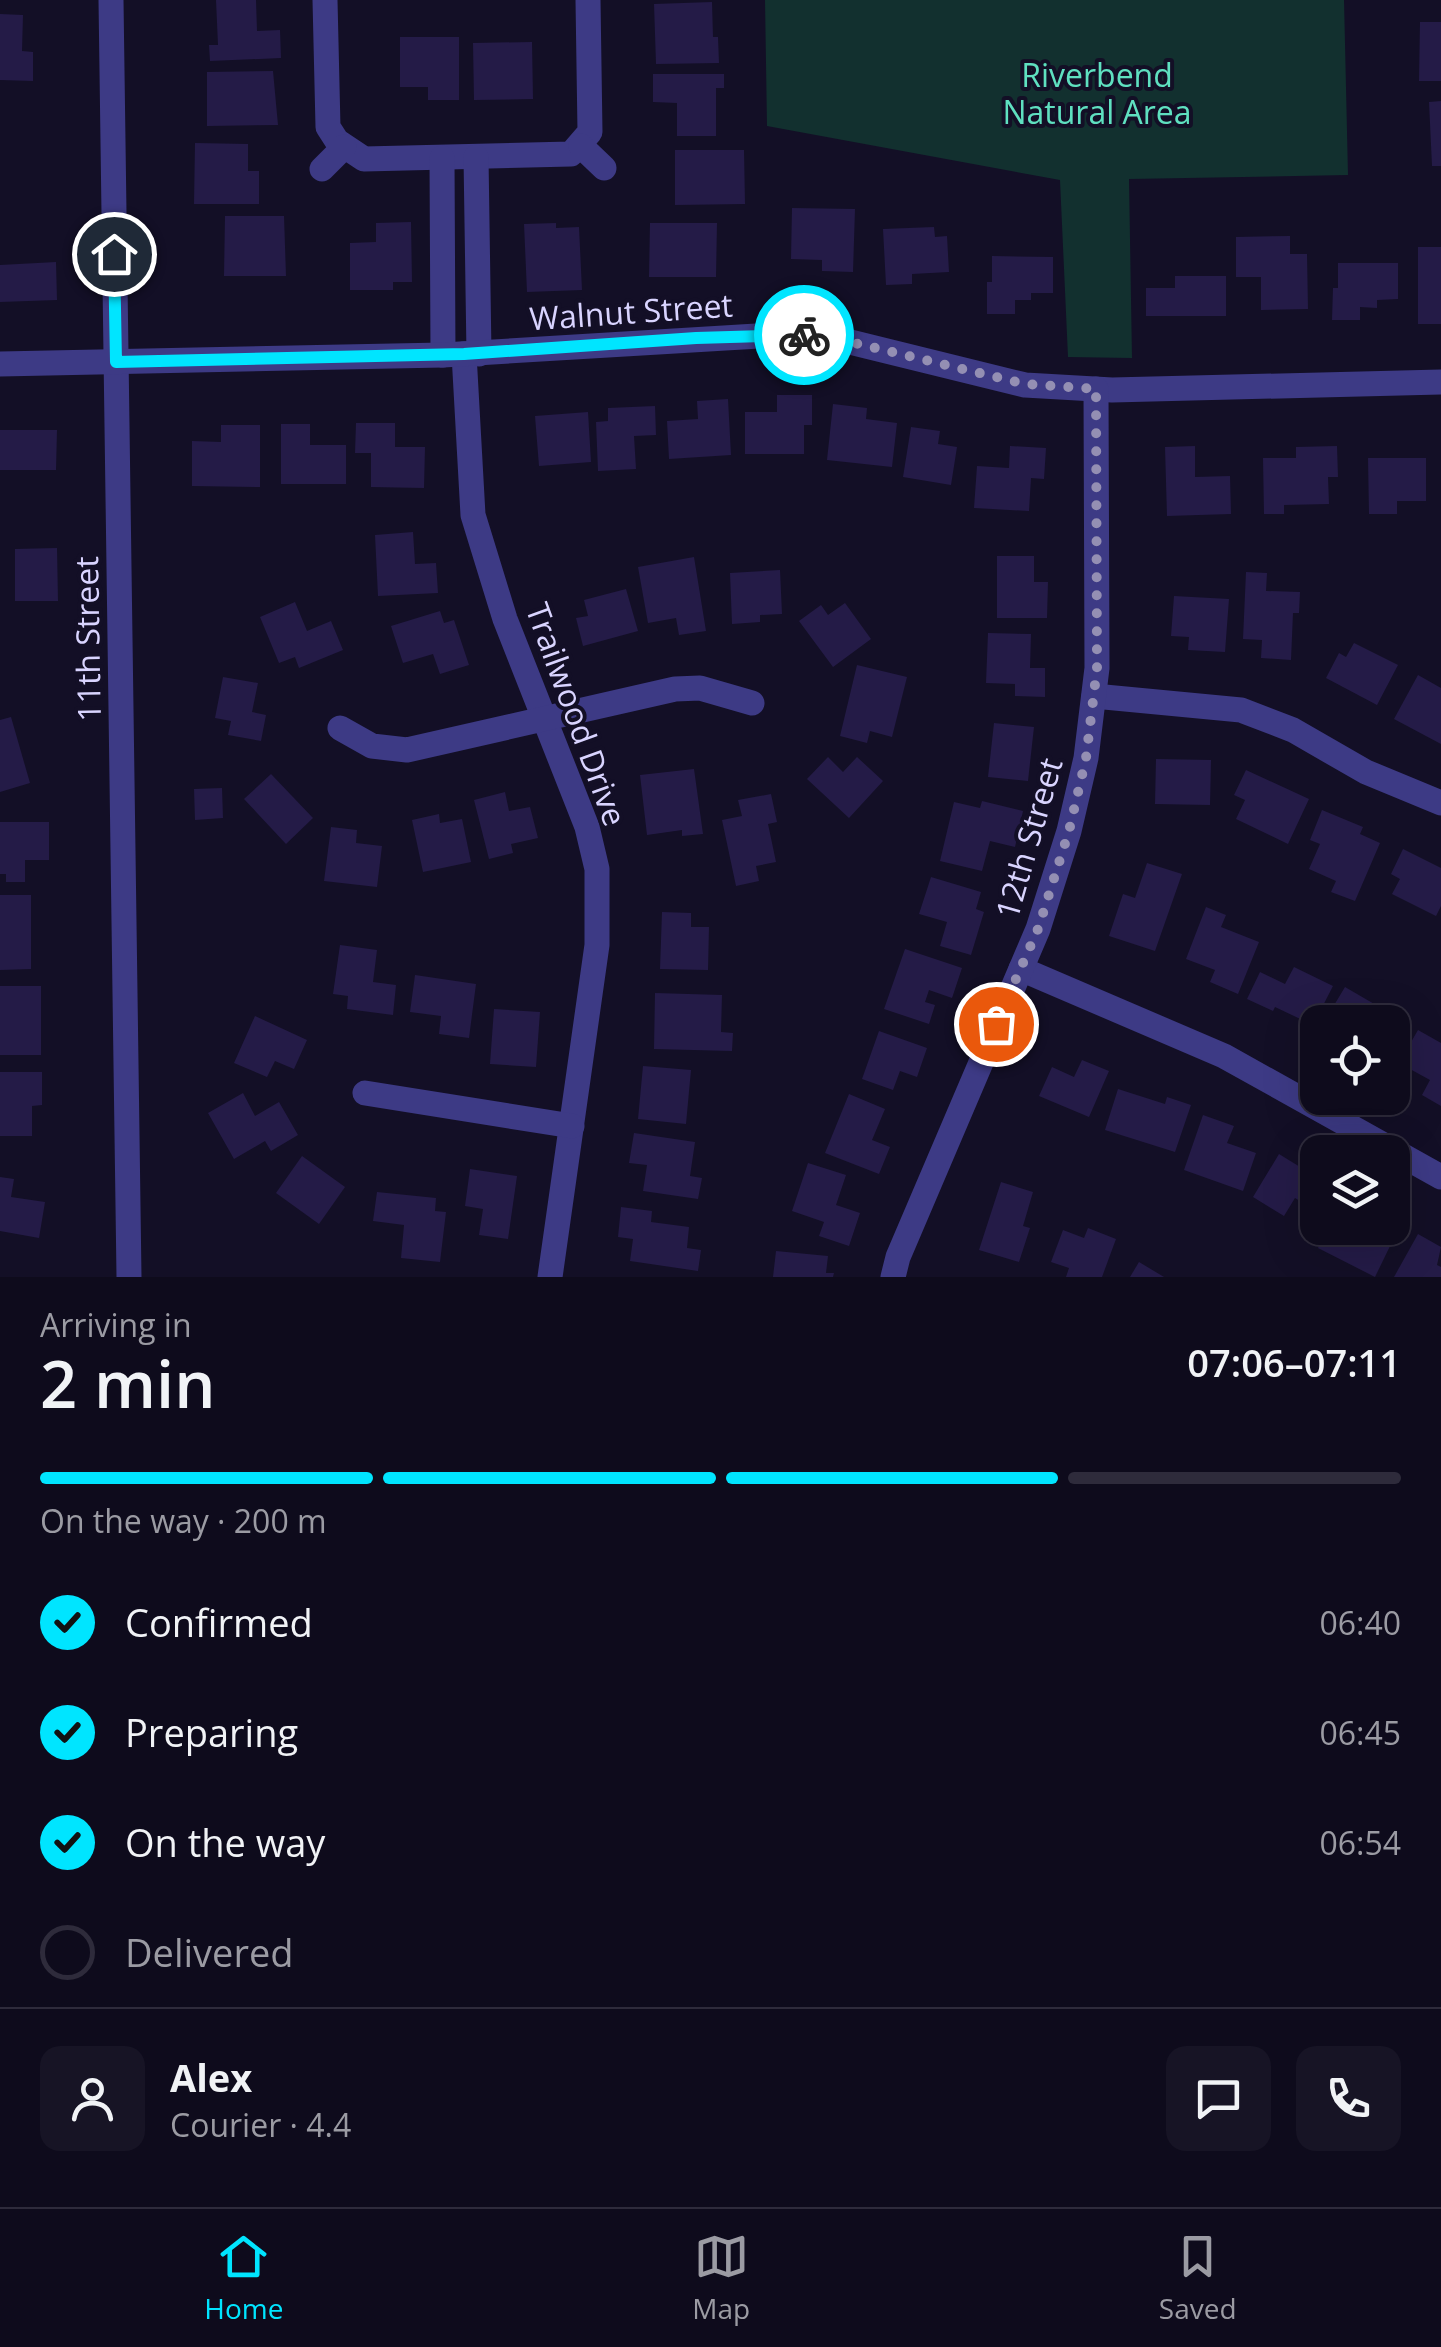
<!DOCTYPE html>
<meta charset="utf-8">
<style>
:root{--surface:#0e0b1c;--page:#171425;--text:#f1f3f6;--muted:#9b9ba3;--line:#2e2b3b;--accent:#00e5ff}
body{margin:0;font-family:"Open Sans",sans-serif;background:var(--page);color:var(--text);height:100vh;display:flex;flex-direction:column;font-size:38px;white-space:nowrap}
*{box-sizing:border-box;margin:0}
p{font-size:32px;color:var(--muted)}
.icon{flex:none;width:55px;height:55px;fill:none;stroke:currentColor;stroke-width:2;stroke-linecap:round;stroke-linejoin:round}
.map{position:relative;height:1277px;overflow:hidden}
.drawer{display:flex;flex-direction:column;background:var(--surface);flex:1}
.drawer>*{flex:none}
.controls{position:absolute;left:1300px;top:1005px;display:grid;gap:20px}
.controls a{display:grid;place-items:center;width:110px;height:110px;border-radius:20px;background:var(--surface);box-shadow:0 10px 40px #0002,0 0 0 2px var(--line);font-size:50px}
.pin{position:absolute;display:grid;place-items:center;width:85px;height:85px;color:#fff;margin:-42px;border:5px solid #fff;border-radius:50%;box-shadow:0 2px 10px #0007}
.courier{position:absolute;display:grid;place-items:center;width:100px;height:100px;margin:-50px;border:8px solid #00e5ff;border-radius:50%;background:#fff;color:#222;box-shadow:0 2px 12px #0007}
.overview em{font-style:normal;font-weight:600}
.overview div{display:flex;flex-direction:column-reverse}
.overview{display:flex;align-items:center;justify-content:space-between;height:170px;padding:0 40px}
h1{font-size:65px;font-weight:600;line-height:75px}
.bar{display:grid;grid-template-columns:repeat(4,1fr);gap:15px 10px;align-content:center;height:120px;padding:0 40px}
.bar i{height:12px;border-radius:8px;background:var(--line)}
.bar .current{background:var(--accent)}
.bar p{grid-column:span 4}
.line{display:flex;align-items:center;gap:25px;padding:0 40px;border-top:2px solid var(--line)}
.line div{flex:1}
.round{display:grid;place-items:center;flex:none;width:105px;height:105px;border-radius:20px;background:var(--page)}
ol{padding:0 40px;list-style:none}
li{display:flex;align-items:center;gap:30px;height:110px}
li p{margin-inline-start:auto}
li .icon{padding:10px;border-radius:50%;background:var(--accent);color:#111;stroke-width:4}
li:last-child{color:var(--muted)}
li i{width:55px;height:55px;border:5px solid var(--line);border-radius:50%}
.menu{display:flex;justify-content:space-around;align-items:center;height:140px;border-top:2px solid var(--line);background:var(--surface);font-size:28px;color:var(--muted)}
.menu a{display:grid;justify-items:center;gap:5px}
.menu .current{color:var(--accent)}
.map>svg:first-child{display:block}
</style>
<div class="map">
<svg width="1441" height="1277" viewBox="0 0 1441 1277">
<rect width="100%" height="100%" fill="#130f26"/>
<path fill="#12302f" d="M765,0h579l4,175 -219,4 3,179 -64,-1 -8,-177 -293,-54z"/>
<g fill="#241b47">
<path d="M216,0h40l1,31 23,-1 1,28 -71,3 -1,-16h9z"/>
<path d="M712,2l1,35h5l1,26 -63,1 -2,-60z"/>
<path d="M0,14l23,1 -1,36 11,1v29l-33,-1z"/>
<path d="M1420,22h21v59h-22z"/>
<path d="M400,37h59v63h-31v-13h-28z"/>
<path d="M532,42l1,57 -59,1 -1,-57z"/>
<path d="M273,71l5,54 -71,1v-54z"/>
<path d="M653,74h71v14h-8v48h-39v-33l-24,-1z"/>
<path d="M1441,101v65h-9l-3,-64z"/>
<path d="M195,143l53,1v27h11v33h-65z"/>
<path d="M675,150h69l1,54 -70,1z"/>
<path d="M792,208l63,1 -2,63 -31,-1v-11l-31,-1z"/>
<path d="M225,216h59l2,60h-62z"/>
<path d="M411,222l1,60h-19v8h-43v-47l26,-1v-19z"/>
<path d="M556,223v5l23,-1 3,63 -55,2 -3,-68z"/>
<path d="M650,223h67l-1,54h-67z"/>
<path d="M934,227l1,10 12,-1 2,36 -37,2v10l-26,1 -3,-56z"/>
<path d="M1290,236v18h17l1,55 -47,1v-33h-25v-40z"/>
<rect x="1418" y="247" width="23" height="77"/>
<path d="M992,256l61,1v36h-22v7h-16v14h-28v-32h5z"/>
<path d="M56,262l1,38 -57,2v-37z"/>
<path d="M1338,263h60v36l-21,1v8l-17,-1v13h-28l1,-32h5z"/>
<path d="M1175,276h51v40h-80v-28h29z"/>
<path d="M777,395h35v30h-8v29h-59v-42h32z"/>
<path d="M728,399l3,56 -62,4 -2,-38 31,-2 -1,-18z"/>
<path d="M833,404l34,4 -1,11 31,4 -5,44 -65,-7z"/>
<path d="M655,406l1,29 -22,1 2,33 -38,2 -2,-49 12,-1v-13z"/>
<path d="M588,412l3,50 -52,4 -4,-50z"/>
<path d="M356,423h39v24h30l-1,41 -53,-1v-34h-16z"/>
<path d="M281,424h29v21h36v39h-65z"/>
<path d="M221,425h39v62l-68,-1v-45l29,1z"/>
<path d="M911,427l29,4 -2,13 19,3 -6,38 -48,-8z"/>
<path d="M0,430h57l-1,40h-56z"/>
<path d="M1010,446l36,2 -2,31 -13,-1 -2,33 -55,-3 3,-42 32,2z"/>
<path d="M1195,446v31l35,-1 1,38 -64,2 -2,-69z"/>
<path d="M1337,446l1,31h-10l1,27 -45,1v9h-20l-1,-56h33v-11z"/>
<path d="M1368,458h58v43h-29v13h-28z"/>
<path d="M413,532l2,32 21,-1 2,30 -60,3 -3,-61z"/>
<path d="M57,548l1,53h-43v-52z"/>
<path d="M997,556h37v26h14l-1,36h-50z"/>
<path d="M694,557l12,74 -27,4 -3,-17 -28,5 -10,-56z"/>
<path d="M780,570l2,44 -22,1v7l-28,2 -2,-51z"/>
<path d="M1246,572l21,1 -1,18 34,1 -1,21h-6l-2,47 -30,-2 1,-18 -19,-1z"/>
<path d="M626,589l12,42 -55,15 -7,-28 12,-2 -4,-16z"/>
<path d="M1174,596l55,3 -4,53 -37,-2 1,-13 -18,-1z"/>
<path d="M295,602l12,29 24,-10 12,29 -44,18 -4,-11 -16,6 -19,-46z"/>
<path d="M845,603l26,36 -38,28 -34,-46 22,-16 7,10z"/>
<path d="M440,611l4,12 10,-3 15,45 -29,9 -7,-20 -30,9 -12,-37z"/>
<path d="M988,633l43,1 -1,34h15v29l-30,-1v-12l-29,-1z"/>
<path d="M1354,643l44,22 -21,40 -51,-27 13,-25 7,4z"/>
<path d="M857,665l50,12 -15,60 -22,-6 -3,12 -27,-7z"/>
<path d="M1418,675l23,13v56l-47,-25z"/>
<path d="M223,677l35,6 -6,29 14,3 -5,26 -33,-6 3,-14 -16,-3z"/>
<path d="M11,717l19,66 -30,9v-72z"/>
<path d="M994,723l40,4 -6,54 -40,-4z"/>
<path d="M828,757l15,15 14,-15 26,24 -34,37 -42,-39z"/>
<path d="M1156,759l55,1 -1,45 -55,-1z"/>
<path d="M694,769l9,65 -21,2v-6l-35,5 -7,-60z"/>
<path d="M1246,770l63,29 -21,45 -52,-25 9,-19 -11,-5z"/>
<path d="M271,774l42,44 -27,26 -42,-45z"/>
<path d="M222,788l1,30 -28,2 -1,-31z"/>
<path d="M505,792l4,19 21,-4 8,31 -27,6 2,9 -24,6 -15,-59z"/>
<path d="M771,794l6,28 -9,2 8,38 -20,4 3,15 -23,5 -14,-66 20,-4 -4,-16z"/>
<path d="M982,801l41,10 -8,36 -25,-6 -8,30 -42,-10 14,-59 26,6z"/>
<path d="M1322,810l41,17 -3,7 20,9 -25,58 -24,-9 5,-11 -27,-12 11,-25 -10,-4z"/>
<path d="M439,814l1,9 22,-4 9,43 -48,10 -11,-52z"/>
<path d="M0,822h49v38h-24v22h-19v-8h-6z"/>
<path d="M331,827l26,3 -1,13 26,3 -5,41 -53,-6z"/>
<path d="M1403,849l38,19v38l-5,10 -44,-22 8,-15 -9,-5z"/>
<path d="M1147,863l35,11 -27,77 -46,-15 14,-42 12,4z"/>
<path d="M931,877l50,15 -5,17 8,3 -13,43 -31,-9 7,-24 -28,-8z"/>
<path d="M0,895h31v74l-31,1z"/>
<path d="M1206,907l20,8 -5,12 38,15 -21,52 -28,-12 5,-12 -29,-11z"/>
<path d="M662,912l29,1v14h18l-1,43 -48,-1z"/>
<path d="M340,945l37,5 -4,32 23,3 -3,30 -46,-6 1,-13 -15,-2z"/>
<path d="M905,949l57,19 -10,30 -23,-8 -4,12 10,3 -6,19 -45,-15z"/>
<path d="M1294,967l39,19 -20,39 -38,-18 -2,4 -26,-12 13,-27 25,12z"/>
<path d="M415,975l61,9 -7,54 -30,-4 2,-18 -31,-4z"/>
<rect x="0" y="986" width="41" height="69"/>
<path d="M1345,987l55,32 -8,13v-10h-68z"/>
<path d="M655,993l67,2 -1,37 12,1 -1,18 -78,-2z"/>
<path d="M494,1009l46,3 -4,55 -46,-3z"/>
<path d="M255,1016l52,24 -13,29 -19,-8 -8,16 -33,-14z"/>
<path d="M1418,1030l23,13v63l-19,-11 8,-15 -31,-17z"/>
<path d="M879,1031l48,17 -10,29 -17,-6 -7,19 -31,-11z"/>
<path d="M1082,1060l27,11 -20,46 -50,-21 13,-29 22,10z"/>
<path d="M643,1066l48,4 -5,54 -48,-5z"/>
<path d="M0,1072h42v33l-10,1v30h-32z"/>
<path d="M1118,1089l47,15 2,-7 24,8 -16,47 -70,-22z"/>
<path d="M243,1093l12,23 24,-14 19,33 -27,16 -6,-10 -31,18 -26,-46z"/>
<path d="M849,1094l36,15 -13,31 18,7 -11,27 -54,-21z"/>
<path d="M1203,1115l31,11 -7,17 29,10 -13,38 -59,-21z"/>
<path d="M634,1133l61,9 -5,34 12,2 -4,21 -55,-8 4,-26 -18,-2z"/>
<path d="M1279,1154l39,24v34l-23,-14 -11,18 -31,-19z"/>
<path d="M302,1156l43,31 -26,37 -43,-31z"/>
<path d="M808,1163l38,12 -10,30 24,8 -11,33 -30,-10 5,-14 -32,-11z"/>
<path d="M470,1169l47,7 -9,63 -29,-4 4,-26 -18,-3z"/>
<path d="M0,1177l14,2 -3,18 34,5 -6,36 -39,-7z"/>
<path d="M1001,1182l32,10 -10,34 7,2 -11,34 -40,-12z"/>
<path d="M377,1192l59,6 -1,13 11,1 -6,50 -39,-4 3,-33 -31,-4z"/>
<path d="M621,1207l31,4 -1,11 38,5 -2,21 14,2 -3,21 -68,-10 3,-22 -15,-2z"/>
<path d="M1088,1228l28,11 -14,38h-36l3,-9 -18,-6 12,-32 21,8z"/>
<path d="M1328,1228h34l30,14 -17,35 -57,-29z"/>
<path d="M1418,1234l23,13 -4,18 4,2v10h-47z"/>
<path d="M776,1251l52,5 -2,17h8l-1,4h-60z"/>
<path d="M1139,1262l25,15h-34z"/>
</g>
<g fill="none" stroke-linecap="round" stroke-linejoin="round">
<g stroke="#3d3a85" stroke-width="25">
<path d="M111,0l18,1277"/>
<path d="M325,0l3,127 9,14 27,18 207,-5 19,-22 -2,-132"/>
<path d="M581,146l23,22"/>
<path d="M476,157l3,197"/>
<path d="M442,158l1,197"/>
<path d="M322,169l22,-22"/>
<path d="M464,354l9,161 32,104 82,208 10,42v76l-47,332"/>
<path d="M0,364l443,-9 348,-21 51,6 183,45 87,5 329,-8"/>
<path d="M1094,696l147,14 52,20 73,42 75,31"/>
<path d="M340,728l32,18 35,4 268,-61 25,-1 52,15"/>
<path d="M1021,969l203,87 217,121"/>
<path d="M365,1093l207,33"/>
<path d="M893,1277l5,-20 140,-328 31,-98 17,-73 11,-90 -1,-279"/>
</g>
</g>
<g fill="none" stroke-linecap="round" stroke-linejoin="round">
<path stroke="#948fb3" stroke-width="10" stroke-dasharray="0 18" d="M804,335l38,5 183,44 71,5 1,279 -11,90 -17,73 -31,98 -42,95"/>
<path stroke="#00e5ff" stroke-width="12" d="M114,254l2,108 348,-8 232,-16 108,-3"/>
</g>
<g text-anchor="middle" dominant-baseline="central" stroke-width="8" stroke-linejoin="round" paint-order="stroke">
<g font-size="32" fill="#5fe0c0" stroke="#130f26">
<text x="1097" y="74">Riverbend<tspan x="1097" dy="37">Natural Area</tspan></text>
</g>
<g font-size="32" fill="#d9d4ff" stroke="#130f26">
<text transform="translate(631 311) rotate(-4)">Walnut Street</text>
<text transform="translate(87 639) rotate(-91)">11th Street</text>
<text transform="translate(577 714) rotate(70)">Trailwood Drive</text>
<text transform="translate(1028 838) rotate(-74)">12th Street</text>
</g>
</g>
</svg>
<div class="controls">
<a><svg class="icon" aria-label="locate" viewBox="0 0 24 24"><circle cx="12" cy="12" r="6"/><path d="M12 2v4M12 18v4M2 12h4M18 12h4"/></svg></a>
<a><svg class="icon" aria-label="layers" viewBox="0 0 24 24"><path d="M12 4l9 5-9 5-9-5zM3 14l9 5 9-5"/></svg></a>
</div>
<div class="pin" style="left:996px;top:1024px;background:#ea580c"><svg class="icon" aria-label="bag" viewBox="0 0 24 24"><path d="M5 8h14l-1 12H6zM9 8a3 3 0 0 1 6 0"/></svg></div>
<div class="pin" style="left:114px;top:254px;background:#1f2937"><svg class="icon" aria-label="home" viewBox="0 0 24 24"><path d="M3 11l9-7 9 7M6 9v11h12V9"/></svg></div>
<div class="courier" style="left:804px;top:335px"><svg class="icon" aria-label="bike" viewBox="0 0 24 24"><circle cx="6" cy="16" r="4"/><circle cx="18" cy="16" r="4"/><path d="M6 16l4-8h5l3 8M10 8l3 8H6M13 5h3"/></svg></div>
</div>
<section class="drawer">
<div class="overview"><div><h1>2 min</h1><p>Arriving in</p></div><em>07:06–07:11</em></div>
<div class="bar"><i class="current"></i><i class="current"></i><i class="current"></i><i></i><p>On the way · 200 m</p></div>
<ol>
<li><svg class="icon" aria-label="check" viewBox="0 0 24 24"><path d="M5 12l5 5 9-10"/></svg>Confirmed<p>06:40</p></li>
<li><svg class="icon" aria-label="check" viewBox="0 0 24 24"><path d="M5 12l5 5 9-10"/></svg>Preparing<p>06:45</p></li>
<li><svg class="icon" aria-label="check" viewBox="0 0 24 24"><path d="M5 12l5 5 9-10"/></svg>On the way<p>06:54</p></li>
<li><i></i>Delivered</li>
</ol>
<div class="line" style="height:180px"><a class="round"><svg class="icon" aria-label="person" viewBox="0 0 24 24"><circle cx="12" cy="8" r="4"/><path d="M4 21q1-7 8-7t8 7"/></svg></a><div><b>Alex</b><p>Courier · 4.4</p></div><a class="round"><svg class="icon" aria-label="chat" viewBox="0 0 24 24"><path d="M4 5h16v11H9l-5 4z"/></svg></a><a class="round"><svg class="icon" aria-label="phone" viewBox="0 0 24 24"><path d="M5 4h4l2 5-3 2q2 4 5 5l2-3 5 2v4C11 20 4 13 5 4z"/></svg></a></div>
</section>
<nav class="menu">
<a class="current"><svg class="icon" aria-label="home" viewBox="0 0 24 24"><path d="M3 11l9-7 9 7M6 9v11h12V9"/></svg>Home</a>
<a><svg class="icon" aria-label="map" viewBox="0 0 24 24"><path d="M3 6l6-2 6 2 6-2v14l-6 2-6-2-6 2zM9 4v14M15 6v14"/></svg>Map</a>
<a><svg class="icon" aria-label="saved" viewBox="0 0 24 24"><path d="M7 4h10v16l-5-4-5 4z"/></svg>Saved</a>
</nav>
